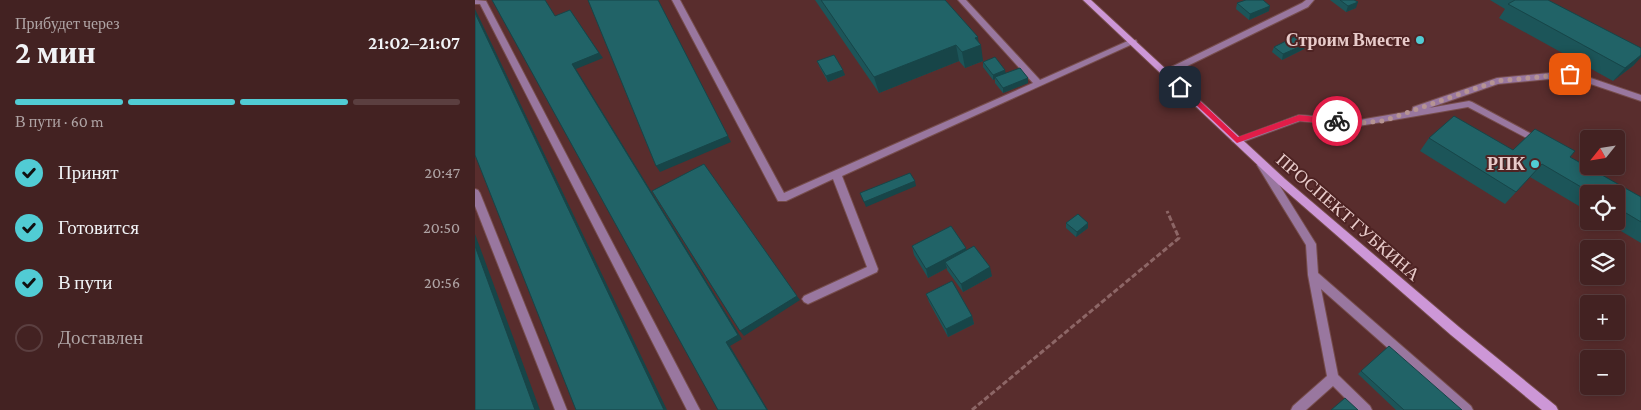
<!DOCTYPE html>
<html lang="ru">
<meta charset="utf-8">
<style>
:root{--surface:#432222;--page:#4a2a2a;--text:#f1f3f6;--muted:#afa4a5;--line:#5b3f40;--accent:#51ccd4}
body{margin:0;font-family:"Crimson Pro",serif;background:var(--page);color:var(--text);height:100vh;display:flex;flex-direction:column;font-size:19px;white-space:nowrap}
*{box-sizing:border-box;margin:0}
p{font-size:16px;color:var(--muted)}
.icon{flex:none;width:28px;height:28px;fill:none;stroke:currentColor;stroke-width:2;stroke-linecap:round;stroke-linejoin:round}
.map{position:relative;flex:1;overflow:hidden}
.details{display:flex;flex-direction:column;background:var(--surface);width:475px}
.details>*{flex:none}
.needle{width:32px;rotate:240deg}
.buttons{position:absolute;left:1105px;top:130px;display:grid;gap:10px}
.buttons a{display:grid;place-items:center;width:45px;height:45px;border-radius:5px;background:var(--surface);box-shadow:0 2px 12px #0003,0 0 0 1px var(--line);font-size:25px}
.pin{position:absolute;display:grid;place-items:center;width:42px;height:42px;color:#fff;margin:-21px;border-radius:10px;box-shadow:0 2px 8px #0006}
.courier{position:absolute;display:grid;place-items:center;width:50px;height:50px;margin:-25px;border:4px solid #e11d48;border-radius:50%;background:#fff;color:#222;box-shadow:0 1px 6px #0007}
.headline em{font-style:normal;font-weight:600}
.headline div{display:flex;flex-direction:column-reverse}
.headline{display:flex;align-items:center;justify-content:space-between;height:85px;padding:0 15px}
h1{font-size:32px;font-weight:600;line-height:38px}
.bar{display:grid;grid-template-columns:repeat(4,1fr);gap:8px 5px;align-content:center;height:60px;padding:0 15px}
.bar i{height:6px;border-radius:4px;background:var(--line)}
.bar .on{background:var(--accent)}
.bar p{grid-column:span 4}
ol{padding:0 15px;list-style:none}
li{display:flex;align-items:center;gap:15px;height:55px}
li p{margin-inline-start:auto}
li .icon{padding:5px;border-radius:50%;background:var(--accent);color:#111;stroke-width:4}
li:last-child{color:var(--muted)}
li i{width:28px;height:28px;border:2px solid var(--line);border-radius:50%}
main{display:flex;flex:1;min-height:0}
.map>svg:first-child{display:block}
</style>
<main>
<section class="details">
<div class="headline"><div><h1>2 мин</h1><p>Прибудет через</p></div><em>21:02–21:07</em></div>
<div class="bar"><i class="on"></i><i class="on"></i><i class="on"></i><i></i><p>В пути · 60 m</p></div>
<ol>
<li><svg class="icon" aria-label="check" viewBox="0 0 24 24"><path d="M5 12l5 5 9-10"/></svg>Принят<p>20:47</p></li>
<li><svg class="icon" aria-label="check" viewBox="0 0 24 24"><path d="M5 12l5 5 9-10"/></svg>Готовится<p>20:50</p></li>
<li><svg class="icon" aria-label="check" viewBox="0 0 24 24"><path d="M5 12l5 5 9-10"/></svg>В пути<p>20:56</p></li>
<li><i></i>Доставлен</li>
</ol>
</section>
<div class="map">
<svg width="1166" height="410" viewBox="0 0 1166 410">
<rect width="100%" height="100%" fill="#592d2d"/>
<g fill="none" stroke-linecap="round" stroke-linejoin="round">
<defs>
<g id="lane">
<path d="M0,0l11,1 214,409h-13l-207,-406h-5z"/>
<path d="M197,0h8l104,193 249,-110 -75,-83h8l74,80 90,-40h6l1,2 -295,134 36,93 -1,3 -69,32 -4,-2 -2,-3 2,-3 63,-29 -34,-88 -47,22h-8z"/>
<path d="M831,0h8l-6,7 -139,68h-6l-1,-2 1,-2 139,-68z"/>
<path d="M1095,71l71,24v6l-71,-24 -72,7 -69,24 40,-7 3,1 69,37 2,2 -5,3 -70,-37 -109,19 -59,-5 -63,23 -5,-3 2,-2 65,-24 60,5 53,-9 1,-4 84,-29z"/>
<path d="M787,161l3,1 51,82 2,29 153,133 2,4h-15l-137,-121 17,86 32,31 2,4h-15l-24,-24 -27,24h-15l2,-4 34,-30 -19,-101 -2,-30 -49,-80z"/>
<path d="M0,189l3,1 2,3 87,217h-12l-80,-204z"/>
</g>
<path id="secondary" d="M608,0h8l194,179 174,148 97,79 2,4h-16l-91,-75 -172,-150z"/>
</defs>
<use href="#lane" stroke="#764d4c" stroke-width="2"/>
<use href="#secondary" stroke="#764d4c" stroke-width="2"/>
<path stroke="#8d6666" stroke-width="3" stroke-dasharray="5.5 2.5" stroke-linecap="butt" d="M497,410l207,-172 -12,-27"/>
<use href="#lane" fill="#99779f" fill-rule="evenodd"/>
<use href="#secondary" fill="#cd97d7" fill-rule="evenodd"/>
</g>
<g fill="#1c5559">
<path d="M340,0h130l33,42 5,19 -18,7 -6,-7 -80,32z"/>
<path d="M855,0h24l2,8 -10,4z"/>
<path d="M1015,0h58l86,65 -21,16 -114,-63 6,-9z"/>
<path d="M762,3l32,8 -20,9 -13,-11z"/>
<path d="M831,44l-2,5 -22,11 -10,-8 2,-5z"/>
<path d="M342,61l28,14 -17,7 -9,-16z"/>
<path d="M508,62l22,8v3l23,10 -25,10 -8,-10v-4l-2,1 -10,-13z"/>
<path d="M954,138l141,19 71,40v46l-37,-22h12v-27h-27v18l-59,-35 -25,27 -85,-53z"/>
<path d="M591,223l22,5 -12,9 -10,-9z"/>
<path d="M437,246l54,2v2l26,26 -29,16 -16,-22v-2l-19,10 -14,-23z"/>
<path d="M451,294l46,22 2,8 -26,13 -19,-35z"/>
<path d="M886,371l101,39h-66l-38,-36z"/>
</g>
<g fill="#174548">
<path d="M183,0l73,142 -71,30 -4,-6z"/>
<path d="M883,2l-2,6 -10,4 2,-6z"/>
<path d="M795,6l-1,5 -20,9 1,-6z"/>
<path d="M0,9l192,401h-3l-189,-397z"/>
<path d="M95,10l33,48 -27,11 166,270 -12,7 38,64h-1l-41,-68 -154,-278z"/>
<path d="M503,37l1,9 2,-1 2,16 -18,7 -3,-16 13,-14z"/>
<path d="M831,44l-2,5 -22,11 1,-6z"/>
<path d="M481,45l3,16 -80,32 -5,-16z"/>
<path d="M1166,55v2l-7,8 -21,16 12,-13z"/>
<path d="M368,70l2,5 -17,7 -2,-6z"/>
<path d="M530,70l1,5 -11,2v2l-2,1v-5z"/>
<path d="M553,78v5l-25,10v-5z"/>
<path d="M440,181l1,5 -50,21 -2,-5z"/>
<path d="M613,223v5l-12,9 1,-5z"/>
<path d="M0,234l65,176h-5l-60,-164z"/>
<path d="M491,248l2,9 -23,5 2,6 -19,10 -2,-9z"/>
<path d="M515,267l2,9 -29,16 -2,-8z"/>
<path d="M322,296l3,4 -56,36 -4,-5z"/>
<path d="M497,316l2,8 -26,13 -2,-8z"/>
</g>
<g fill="#216367" stroke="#174548">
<path d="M17,0h53l10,16 15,-6 29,43 -27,11 166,271 -12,7 41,68h-49z"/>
<path d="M113,0h70l70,136 -72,30z"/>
<path d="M346,0h124l33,37 -3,1 6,7 -19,7 -6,-7 -82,32z"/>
<path d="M771,0h17l7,6 -20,8 -13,-11z"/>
<path d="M865,0h14l4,2 -10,4z"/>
<path d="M1040,0h33l93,48v7l-16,13 -117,-64z"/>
<path d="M0,13l189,397h-88l-101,-255z"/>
<path d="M821,36l10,8 -23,10 -9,-7z"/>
<path d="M359,55l9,15 -17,6 -9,-15z"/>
<path d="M520,57l10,13 -12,5 -10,-13z"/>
<path d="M545,68l8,10 -25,10 -8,-11z"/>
<path d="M979,116l59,34 22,-21 40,22 -5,6 71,40v25l-25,-15v-13h-23l-51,-30 -26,28 -87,-54z"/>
<path d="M229,164l93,132 -57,35 -88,-140z"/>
<path d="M435,173l5,8 -51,21 -4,-9z"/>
<path d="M603,214l10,9 -11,9 -11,-9z"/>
<path d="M476,226l15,22 -40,21 -14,-23z"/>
<path d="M0,246l60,164h-60z"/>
<path d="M499,246l16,21 -29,17 -16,-22z"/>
<path d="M477,281l20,35 -26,13 -20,-35z"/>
<path d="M914,346l73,64h-58l-43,-39z"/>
<path d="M870,398l13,12h-27z"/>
</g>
<path fill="#e11d48" d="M703,85h5l55,52 61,-22 38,4 4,2 -4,3 -38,-3 -62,22 -59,-55z"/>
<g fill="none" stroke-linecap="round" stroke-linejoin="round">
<path stroke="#b69493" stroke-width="5" stroke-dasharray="0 9" d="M862,121l22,2 24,-2 114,-40 73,-7"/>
</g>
<g fill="#51ccd4" stroke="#4e2323" stroke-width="2">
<circle cx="945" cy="40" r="5"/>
<circle cx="1060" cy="164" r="5"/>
</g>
<g text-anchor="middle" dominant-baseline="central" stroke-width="4" stroke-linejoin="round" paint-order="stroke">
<g font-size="18" font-weight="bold" fill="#e8cbca" stroke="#4e2323" text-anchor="end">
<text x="935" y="40">Строим Вместе</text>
<text x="1050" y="164">РПК</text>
</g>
<g font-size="18" fill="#e8cbca" stroke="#4e2323">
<text transform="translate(873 217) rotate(41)">ПРОСПЕКТ ГУБКИНА</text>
</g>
</g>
</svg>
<div class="buttons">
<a><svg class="needle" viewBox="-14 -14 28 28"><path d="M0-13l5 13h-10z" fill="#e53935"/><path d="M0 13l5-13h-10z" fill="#afa4a5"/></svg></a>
<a><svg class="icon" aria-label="locate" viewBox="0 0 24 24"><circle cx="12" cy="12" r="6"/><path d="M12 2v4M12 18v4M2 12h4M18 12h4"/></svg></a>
<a><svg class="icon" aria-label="layers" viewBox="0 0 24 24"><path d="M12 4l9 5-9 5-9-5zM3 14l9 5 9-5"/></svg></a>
<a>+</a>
<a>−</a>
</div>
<div class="pin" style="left:1095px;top:74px;background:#ea580c"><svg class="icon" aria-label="bag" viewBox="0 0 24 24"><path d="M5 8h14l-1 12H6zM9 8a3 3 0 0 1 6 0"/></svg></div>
<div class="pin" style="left:705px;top:87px;background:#1f2937"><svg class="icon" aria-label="home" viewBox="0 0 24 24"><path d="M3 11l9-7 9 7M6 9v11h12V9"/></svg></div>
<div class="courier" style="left:862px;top:121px"><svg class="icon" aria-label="bike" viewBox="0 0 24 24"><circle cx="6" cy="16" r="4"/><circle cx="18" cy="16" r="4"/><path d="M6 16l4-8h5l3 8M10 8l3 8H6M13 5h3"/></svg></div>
</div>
</main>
